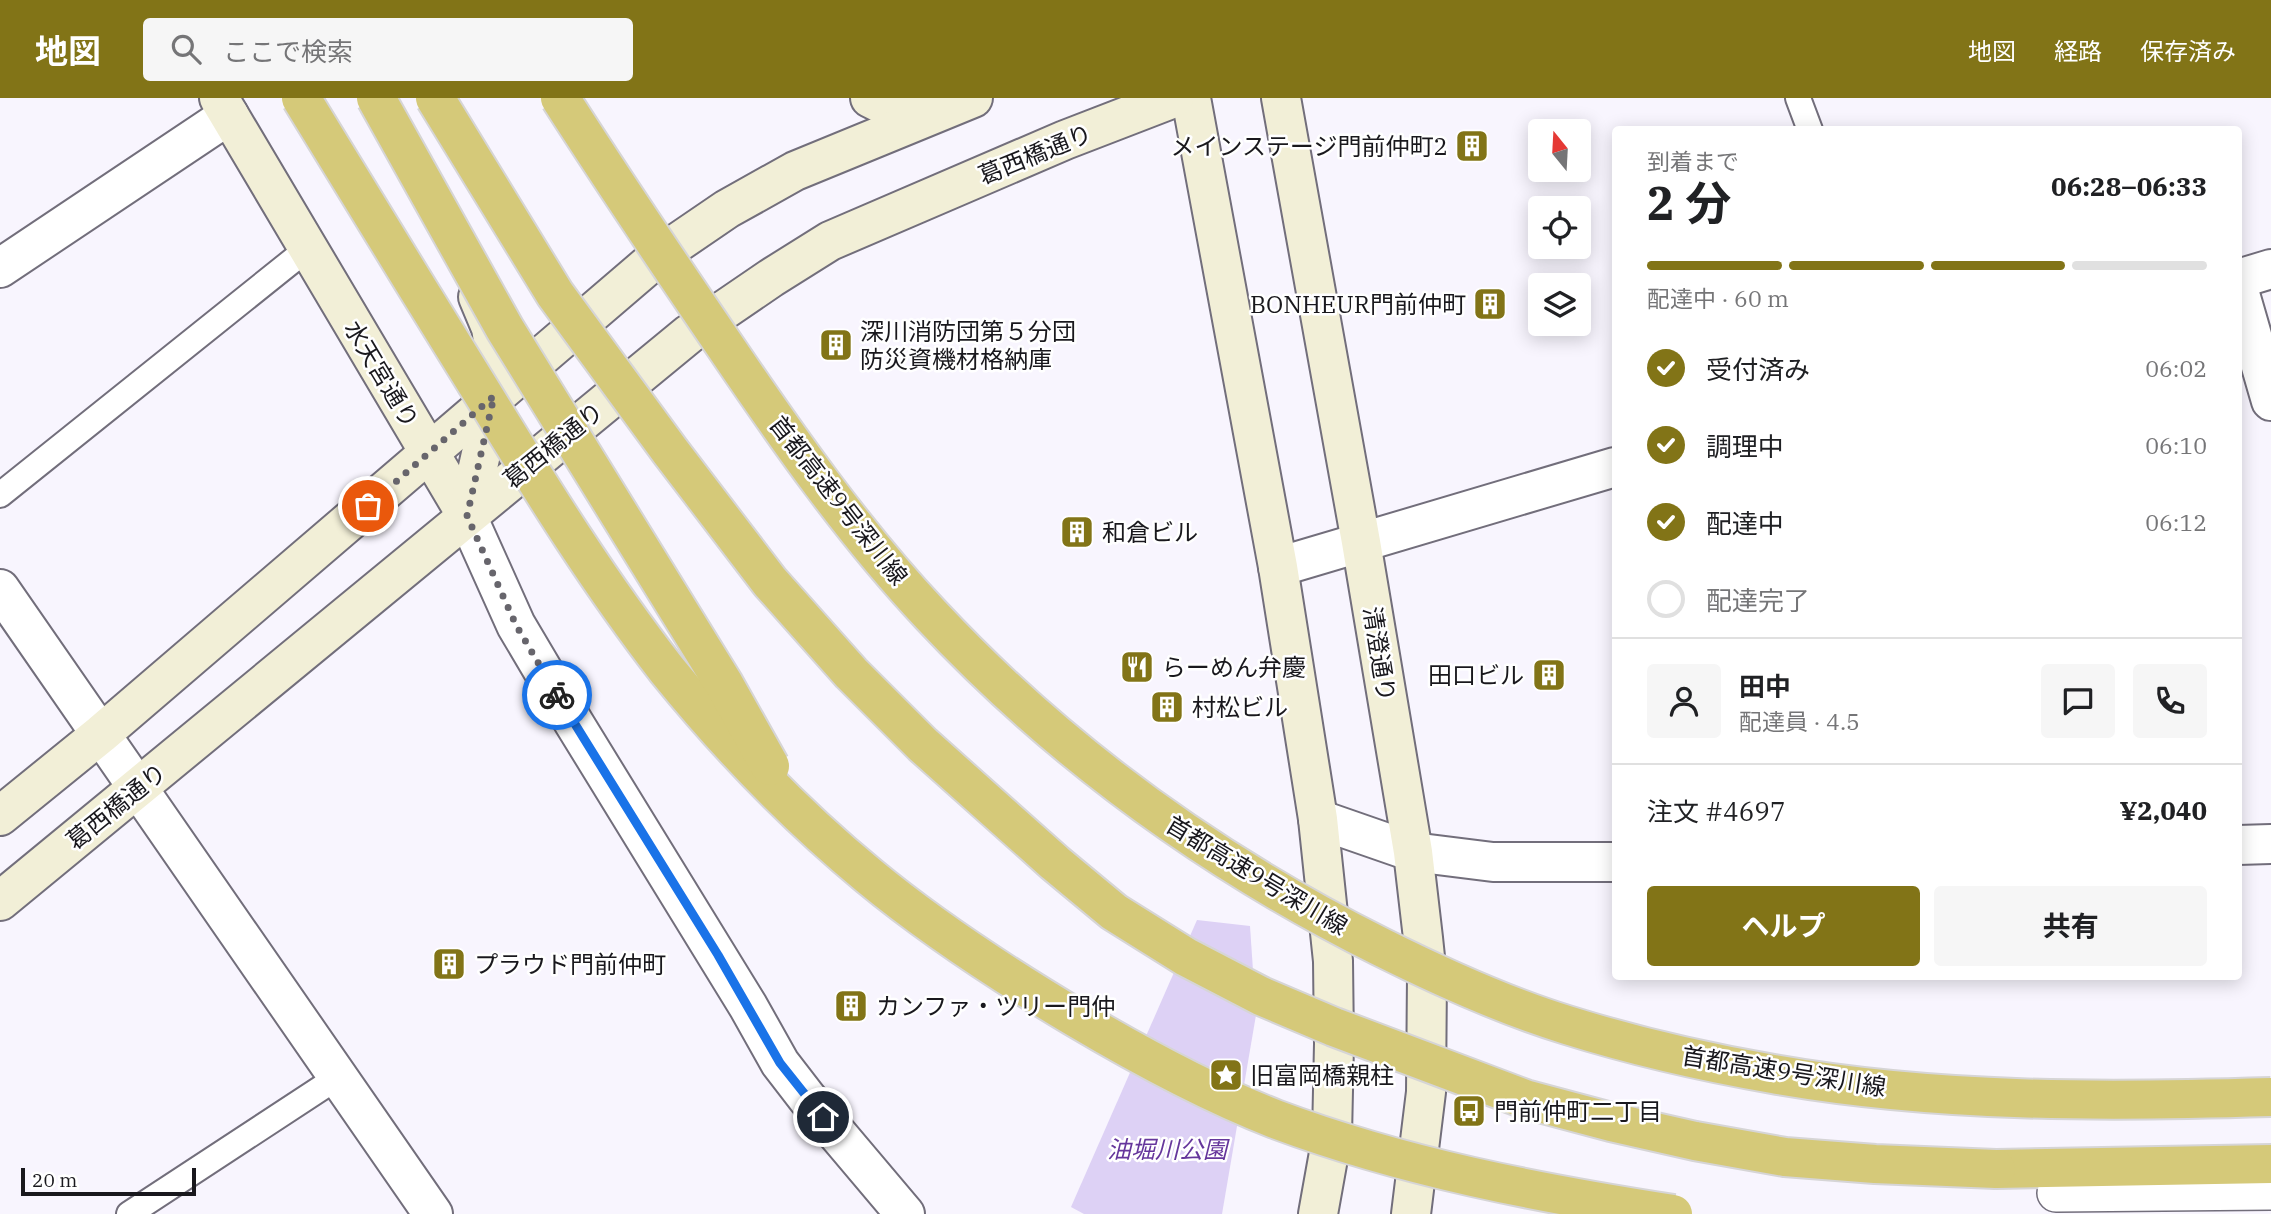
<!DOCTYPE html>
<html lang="ja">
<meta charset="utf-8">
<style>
:root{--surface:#fff;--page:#f6f6f6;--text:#202124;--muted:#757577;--line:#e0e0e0;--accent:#827417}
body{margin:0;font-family:"IBM Plex Serif","Noto Sans JP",serif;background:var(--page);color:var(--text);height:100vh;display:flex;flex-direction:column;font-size:26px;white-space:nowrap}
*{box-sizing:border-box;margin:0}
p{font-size:23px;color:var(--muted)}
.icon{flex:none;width:38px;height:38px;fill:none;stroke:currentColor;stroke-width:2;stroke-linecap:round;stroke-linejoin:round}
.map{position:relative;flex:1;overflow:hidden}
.details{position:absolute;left:1612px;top:28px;width:630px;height:854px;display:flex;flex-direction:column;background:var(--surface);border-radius:7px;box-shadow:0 4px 18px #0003}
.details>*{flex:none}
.needle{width:46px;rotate:342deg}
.buttons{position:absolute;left:1528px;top:21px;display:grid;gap:14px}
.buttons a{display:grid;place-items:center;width:63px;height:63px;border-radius:7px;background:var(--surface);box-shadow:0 4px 18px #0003;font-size:35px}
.scale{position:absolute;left:21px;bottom:18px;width:175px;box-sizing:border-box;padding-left:7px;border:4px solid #19181d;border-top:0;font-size:19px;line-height:24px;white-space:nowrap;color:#19181d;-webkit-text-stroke:5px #fff;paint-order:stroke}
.pin{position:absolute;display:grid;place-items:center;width:60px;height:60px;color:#fff;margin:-30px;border:4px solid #fff;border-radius:50%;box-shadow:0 2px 7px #0007}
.courier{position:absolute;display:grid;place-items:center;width:70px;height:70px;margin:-35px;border:5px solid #1a73e8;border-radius:50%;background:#fff;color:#222;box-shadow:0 2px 9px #0007}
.overview em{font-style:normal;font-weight:700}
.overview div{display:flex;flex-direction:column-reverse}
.overview{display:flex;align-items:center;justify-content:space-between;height:119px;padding:0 35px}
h1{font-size:46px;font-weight:700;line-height:52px}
.bar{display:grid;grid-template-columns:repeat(4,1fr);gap:10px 7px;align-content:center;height:84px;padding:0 35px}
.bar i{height:9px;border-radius:5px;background:var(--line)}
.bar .selected{background:var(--accent)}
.bar p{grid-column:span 4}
.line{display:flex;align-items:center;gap:18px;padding:0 35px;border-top:2px solid var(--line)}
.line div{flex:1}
.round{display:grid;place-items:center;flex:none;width:74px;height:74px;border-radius:7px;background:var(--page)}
ol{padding:0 35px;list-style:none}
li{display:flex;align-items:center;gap:21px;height:77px}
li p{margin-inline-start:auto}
li .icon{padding:7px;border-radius:50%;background:var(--accent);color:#fff;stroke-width:4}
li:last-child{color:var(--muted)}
li i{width:38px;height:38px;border:4px solid var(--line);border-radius:50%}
.action{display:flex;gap:14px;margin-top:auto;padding:14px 35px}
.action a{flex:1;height:80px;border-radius:7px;background:var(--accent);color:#fff;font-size:28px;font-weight:700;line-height:80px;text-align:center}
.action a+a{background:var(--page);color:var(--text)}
header{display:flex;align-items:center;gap:42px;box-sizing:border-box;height:98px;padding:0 35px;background:var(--accent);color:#fff}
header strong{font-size:33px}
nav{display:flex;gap:38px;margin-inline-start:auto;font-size:24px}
.search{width:490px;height:63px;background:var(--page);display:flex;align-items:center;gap:18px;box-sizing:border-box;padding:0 24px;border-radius:7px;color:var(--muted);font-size:26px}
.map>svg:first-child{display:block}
</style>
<header>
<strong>地図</strong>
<div class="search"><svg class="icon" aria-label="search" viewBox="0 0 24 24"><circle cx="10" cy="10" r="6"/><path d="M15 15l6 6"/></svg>ここで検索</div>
<nav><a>地図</a><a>経路</a><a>保存済み</a></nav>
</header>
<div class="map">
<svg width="2271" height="1116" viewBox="0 0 2271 1116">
<rect width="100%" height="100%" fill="#f8f5fe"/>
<path fill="#ddd1f5" d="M1197,822l53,6 6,89 -34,199h-138l-13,-7z"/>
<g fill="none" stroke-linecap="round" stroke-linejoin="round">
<defs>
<g id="service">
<path d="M1798,0l12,32"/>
<path d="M0,397l307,-246"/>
<path d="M129,1116l209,-137"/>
</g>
<path id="pedestrian" d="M2056,1095l215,-2"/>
<g id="minor">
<path d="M0,170l229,-153"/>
<path d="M2238,181l33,-10"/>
<path d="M2238,189l33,114"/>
<path d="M1278,469l337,-100"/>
<path d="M0,491l433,625"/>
</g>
<g id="tertiary">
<path d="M467,418l49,109 58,98 174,283 32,57 27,35 98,116"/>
<path d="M1318,721l95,33 80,10h122"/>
<path d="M2238,747l33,-1"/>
</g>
<g id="secondary">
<path d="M219,0l248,418"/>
<path d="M870,0l18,9 38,9"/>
<path d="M1191,0l87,469 40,252 15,142 1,83 -2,92 -14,78"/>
<path d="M1281,0l80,444 52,310 10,86 4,38 -1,116 -15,122"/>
<path d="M467,418l27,-120 4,-25 -7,-43 -13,-31"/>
<path d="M0,718l101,-82 560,-480 66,-45 68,-38 178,-73"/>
<path d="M0,803l689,-567 82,-56 59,-37 235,-101 109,-42"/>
</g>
<path id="motorway" d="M1996,1071l275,-5"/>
</defs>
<use href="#service" stroke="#726e7b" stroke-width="28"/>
<use href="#pedestrian" stroke="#726e7b" stroke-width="40"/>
<use href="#minor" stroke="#726e7b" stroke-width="42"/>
<use href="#tertiary" stroke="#726e7b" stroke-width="42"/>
<use href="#secondary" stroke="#726e7b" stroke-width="42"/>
<use href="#motorway" stroke="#d6d5d6" stroke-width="42"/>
<use href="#service" stroke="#fff" stroke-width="24"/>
<use href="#pedestrian" stroke="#fff" stroke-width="37"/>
<use href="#minor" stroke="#fff" stroke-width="38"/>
<use href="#tertiary" stroke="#fff" stroke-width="38"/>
<use href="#secondary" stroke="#f2efd7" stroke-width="38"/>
<use href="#motorway" stroke="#d5c979" stroke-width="38"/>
<defs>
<g id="motorway-bridge">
<path d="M301,0c61,100 123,201 185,301 57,93 114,185 181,271 60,74 128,145 202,206 64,53 135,99 207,142 64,38 130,74 199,101 128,48 263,74 398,95"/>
<path d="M376,0l129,231 219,355 46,82"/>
<path d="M435,0l120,196 115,157 100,131 81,91 72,72 132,118 59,49 72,45 75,39 73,31 191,72 86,23 84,19 90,16 90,7 121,5"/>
<path d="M560,0c54,84 109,166 165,248 63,93 128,186 206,269 129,138 282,248 450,332 58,29 124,59 186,78 67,21 137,37 206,49 164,29 332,28 498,23"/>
</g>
</defs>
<use href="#motorway-bridge" stroke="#d6d5d6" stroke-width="42" stroke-linecap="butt"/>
<use href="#motorway-bridge" stroke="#d5c979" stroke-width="38"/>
</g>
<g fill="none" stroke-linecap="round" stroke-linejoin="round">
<path stroke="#67656c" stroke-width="7" stroke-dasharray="0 12.6" d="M368,408l126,-110 -27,120 49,109 41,70"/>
<path stroke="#1a73e8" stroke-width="9" d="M557,597l161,260 62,108 43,54"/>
</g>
<defs>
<symbol id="building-square" viewBox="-11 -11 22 22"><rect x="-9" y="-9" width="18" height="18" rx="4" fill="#827417" stroke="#fff"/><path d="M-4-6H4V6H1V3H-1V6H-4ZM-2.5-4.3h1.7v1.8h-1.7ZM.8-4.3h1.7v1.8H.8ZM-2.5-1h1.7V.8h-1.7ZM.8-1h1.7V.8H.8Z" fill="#fff"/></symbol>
<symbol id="restaurant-square" viewBox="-11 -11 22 22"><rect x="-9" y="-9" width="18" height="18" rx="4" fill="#827417" stroke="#fff"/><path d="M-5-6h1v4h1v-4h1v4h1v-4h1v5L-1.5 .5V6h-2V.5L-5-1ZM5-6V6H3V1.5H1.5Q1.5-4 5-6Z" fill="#fff"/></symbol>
<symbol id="sight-square" viewBox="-11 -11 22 22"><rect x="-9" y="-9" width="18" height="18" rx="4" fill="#827417" stroke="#fff"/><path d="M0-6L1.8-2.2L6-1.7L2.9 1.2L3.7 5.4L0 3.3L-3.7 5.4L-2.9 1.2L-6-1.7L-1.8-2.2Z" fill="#fff"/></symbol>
<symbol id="bus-square" viewBox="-11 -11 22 22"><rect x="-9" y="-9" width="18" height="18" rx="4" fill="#827417" stroke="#fff"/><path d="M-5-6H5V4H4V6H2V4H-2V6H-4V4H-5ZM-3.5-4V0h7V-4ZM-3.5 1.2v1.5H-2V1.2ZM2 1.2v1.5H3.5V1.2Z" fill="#fff"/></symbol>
</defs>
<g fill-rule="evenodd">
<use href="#building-square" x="1453" y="29" width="38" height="38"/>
<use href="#building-square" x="1471" y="187" width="38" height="38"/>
<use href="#building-square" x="817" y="228" width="38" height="38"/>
<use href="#building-square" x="1058" y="415" width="38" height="38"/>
<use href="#restaurant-square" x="1118" y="550" width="38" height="38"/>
<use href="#building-square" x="1530" y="558" width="38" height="38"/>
<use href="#building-square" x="1148" y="590" width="38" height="38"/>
<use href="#building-square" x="430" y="847" width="38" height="38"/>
<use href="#building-square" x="832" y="889" width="38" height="38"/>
<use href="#sight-square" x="1207" y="958" width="38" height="38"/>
<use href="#bus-square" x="1450" y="994" width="38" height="38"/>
</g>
<g text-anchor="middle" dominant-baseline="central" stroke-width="5" stroke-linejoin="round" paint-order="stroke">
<g font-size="24" fill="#19181d" stroke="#fff" text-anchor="start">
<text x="1448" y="48" text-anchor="end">メインステージ門前仲町2</text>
<text x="1466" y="206" text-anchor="end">BONHEUR門前仲町</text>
<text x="860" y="233">深川消防団第５分団<tspan x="860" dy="28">防災資機材格納庫</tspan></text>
<text x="1102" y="434">和倉ビル</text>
<text x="1162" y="569">らーめん弁慶</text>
<text x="1524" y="577" text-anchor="end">田口ビル</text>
<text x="1192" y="609">村松ビル</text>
<text x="474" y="866">プラウド門前仲町</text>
<text x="876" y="908">カンファ・ツリー門仲</text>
<text x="1250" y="977">旧富岡橋親柱</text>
<text x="1494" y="1013">門前仲町二丁目</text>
</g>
<g font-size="24" fill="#19181d" stroke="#fff">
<text transform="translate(1035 56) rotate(-22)">葛西橋通り</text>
<text transform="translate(382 276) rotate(59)">水天宮通り</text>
<text transform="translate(553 347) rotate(-39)">葛西橋通り</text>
<text transform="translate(839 402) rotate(52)">首都高速9号深川線</text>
<text transform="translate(1380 556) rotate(81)">清澄通り</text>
<text transform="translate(116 708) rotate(-39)">葛西橋通り</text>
<text transform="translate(1257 777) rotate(31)">首都高速9号深川線</text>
<text transform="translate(1784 973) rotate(9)">首都高速9号深川線</text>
</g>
<g font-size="24" font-style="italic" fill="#65369c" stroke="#fff">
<text x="1167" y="1051">油堀川公園</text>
</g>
</g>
</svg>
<div class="buttons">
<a><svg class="needle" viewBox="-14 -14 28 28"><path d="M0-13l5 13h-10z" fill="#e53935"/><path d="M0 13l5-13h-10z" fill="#757577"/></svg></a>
<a><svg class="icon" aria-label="locate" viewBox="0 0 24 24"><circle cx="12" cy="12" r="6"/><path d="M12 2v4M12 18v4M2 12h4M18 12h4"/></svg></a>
<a><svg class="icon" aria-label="layers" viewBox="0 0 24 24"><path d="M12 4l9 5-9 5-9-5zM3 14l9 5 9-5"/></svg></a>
</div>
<div class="scale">20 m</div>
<div class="pin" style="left:368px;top:408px;background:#ea580c"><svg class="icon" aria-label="bag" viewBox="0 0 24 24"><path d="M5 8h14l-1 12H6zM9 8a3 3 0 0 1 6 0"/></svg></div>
<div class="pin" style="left:823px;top:1019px;background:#1f2937"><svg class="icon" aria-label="home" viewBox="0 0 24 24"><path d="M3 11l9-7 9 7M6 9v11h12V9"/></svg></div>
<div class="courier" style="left:557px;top:597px"><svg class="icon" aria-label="bike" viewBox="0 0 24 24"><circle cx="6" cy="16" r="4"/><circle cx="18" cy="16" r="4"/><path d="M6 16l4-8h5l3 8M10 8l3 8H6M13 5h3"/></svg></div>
<section class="details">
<div class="overview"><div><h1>2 分</h1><p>到着まで</p></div><em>06:28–06:33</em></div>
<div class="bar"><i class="selected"></i><i class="selected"></i><i class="selected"></i><i></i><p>配達中 · 60 m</p></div>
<ol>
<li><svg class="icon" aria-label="check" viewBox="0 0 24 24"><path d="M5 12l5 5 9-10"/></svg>受付済み<p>06:02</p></li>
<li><svg class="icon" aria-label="check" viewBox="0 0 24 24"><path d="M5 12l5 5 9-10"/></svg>調理中<p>06:10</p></li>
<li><svg class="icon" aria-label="check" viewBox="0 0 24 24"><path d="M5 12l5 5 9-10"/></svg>配達中<p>06:12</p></li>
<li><i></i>配達完了</li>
</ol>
<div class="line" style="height:126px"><a class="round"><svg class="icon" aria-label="person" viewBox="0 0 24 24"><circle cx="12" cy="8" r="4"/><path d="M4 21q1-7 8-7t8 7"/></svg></a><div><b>田中</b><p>配達員 · 4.5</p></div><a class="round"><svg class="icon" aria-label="chat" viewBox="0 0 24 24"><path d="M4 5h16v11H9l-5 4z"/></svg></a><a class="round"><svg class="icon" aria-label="phone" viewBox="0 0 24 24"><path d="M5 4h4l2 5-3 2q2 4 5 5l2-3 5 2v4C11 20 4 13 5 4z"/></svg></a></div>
<div class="line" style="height:91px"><div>注文 #4697</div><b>¥2,040</b></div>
<div class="action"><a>ヘルプ</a><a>共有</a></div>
</section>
</div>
